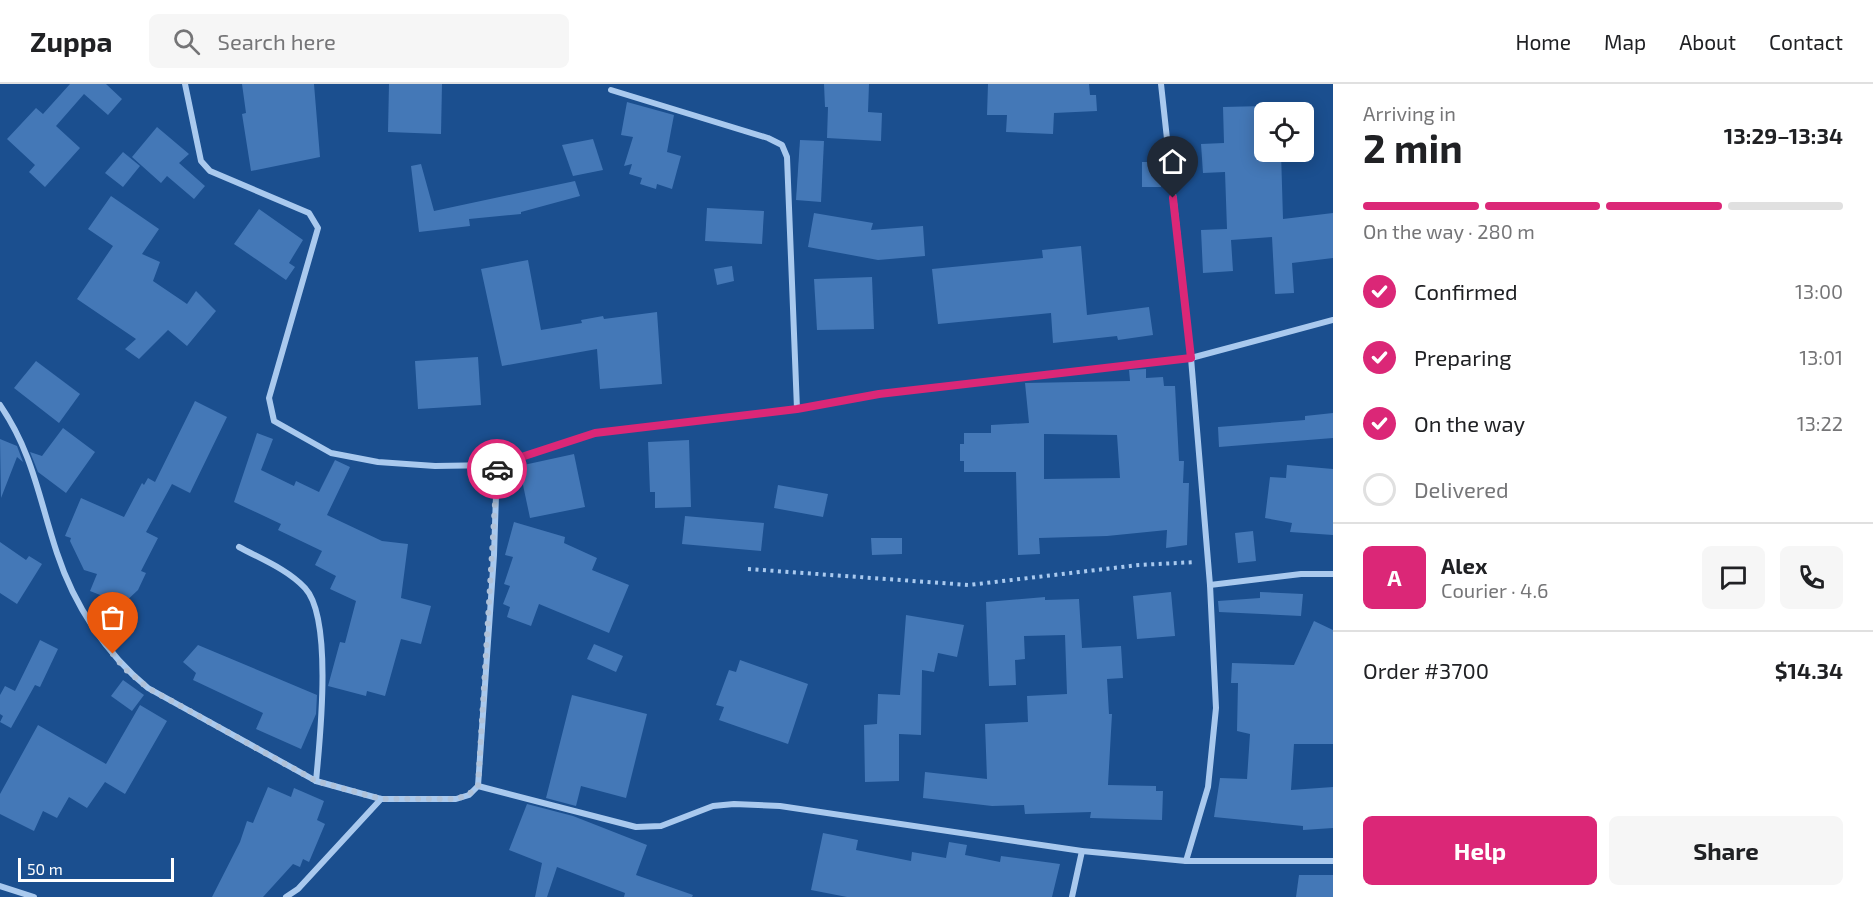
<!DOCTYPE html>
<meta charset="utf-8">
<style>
:root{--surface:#fff;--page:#f6f6f6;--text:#202124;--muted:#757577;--line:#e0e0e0;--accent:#db2777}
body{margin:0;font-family:"Exo 2",sans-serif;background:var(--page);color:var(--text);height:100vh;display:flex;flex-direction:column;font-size:22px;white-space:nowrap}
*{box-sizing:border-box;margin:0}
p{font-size:20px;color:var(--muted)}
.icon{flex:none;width:33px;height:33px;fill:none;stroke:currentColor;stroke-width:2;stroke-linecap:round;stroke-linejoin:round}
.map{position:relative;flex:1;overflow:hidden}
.panel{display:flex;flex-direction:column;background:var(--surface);width:540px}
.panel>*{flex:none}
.fabs{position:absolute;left:1254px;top:18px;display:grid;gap:12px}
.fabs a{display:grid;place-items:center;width:60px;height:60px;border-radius:9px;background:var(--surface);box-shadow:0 3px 15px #0003;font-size:30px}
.scale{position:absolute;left:18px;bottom:15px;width:156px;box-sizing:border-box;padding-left:6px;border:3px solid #fff;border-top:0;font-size:16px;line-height:21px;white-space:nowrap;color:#fff;-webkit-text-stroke:4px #1b4f8f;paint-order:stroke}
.pin{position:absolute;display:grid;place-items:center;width:51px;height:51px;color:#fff;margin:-62px -26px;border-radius:50% 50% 50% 0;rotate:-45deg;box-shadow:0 0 6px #0007}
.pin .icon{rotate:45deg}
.courier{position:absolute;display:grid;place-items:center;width:60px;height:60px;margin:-30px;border:4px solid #db2777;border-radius:50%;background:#fff;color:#222;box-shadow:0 2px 8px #0007}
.summary em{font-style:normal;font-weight:700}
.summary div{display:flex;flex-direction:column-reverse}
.summary{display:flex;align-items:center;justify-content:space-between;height:102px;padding:0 30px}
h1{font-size:39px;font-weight:700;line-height:45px}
.bar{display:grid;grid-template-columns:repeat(4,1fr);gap:9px 6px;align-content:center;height:72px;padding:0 30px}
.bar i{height:8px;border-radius:4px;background:var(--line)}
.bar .selected{background:var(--accent)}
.bar p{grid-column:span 4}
.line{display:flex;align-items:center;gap:15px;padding:0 30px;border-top:2px solid var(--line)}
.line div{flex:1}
.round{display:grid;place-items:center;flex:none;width:63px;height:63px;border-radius:9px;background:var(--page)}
ol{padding:0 30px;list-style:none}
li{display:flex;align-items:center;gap:18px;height:66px}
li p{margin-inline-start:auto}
li .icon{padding:6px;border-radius:50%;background:var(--accent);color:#fff;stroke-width:4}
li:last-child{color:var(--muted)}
li i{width:33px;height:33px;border:3px solid var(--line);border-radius:50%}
.button{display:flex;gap:12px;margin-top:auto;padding:12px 30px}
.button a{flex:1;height:69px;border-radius:9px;background:var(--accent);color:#fff;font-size:24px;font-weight:700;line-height:69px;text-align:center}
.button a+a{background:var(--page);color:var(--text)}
header{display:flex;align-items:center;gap:36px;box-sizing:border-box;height:84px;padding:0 30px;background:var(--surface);border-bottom:2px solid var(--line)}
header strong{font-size:28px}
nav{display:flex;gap:33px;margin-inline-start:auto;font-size:21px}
.search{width:420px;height:54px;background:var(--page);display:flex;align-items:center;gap:15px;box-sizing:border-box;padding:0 21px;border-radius:9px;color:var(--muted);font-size:22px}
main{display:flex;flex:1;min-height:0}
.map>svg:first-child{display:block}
</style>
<header>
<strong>Zuppa</strong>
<div class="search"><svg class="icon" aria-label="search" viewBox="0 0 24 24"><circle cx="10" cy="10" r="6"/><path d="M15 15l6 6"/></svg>Search here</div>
<nav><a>Home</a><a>Map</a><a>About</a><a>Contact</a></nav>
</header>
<main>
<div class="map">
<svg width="1333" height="813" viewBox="0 0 1333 813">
<rect width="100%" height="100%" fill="#1b4f8f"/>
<g fill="#4478b7" fill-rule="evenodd">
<path d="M70,0h36l16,15 -14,16 -24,-21 -28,32 24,22 -35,39 -16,-15 6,-7 -28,-26 29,-31 7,6z"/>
<path d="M242,0h72l6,73 -69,14 -9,-57 4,-1z"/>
<path d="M389,0h53l-1,50 -53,-2z"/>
<path d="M824,0h45l-1,28 14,1 -1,28 -54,-3 1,-31h-3z"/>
<path d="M988,0h101l1,11h6l1,16 -43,2 -1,21 -47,-2 1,-17h-20z"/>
<path d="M627,18l47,13 -7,37 14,4 -9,33 -15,-5 -1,5 -16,-5 2,-6 -13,-4 3,-10 -8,2 9,-29 -12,-2z"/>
<path d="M1264,22v46h17l2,67 50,-6v45l-41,5 2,30 -19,1 -3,-57 -41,3 2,31 -30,2 -2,-43 26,-1 -2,-57 -22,1 -2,-29 23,-1 -1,-36z"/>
<path d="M157,43l32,27 -10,9 26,23 -11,13 -27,-23 -6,7 -29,-26z"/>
<path d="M593,55l10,31 -30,6 -11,-31z"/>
<path d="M800,56l24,1 -3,61 -25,-2z"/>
<path d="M123,68l17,14 -17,21 -18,-14z"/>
<rect x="1142" y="78" width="19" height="25"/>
<path d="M421,80l13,47 141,-30 5,15 -59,16v2l-52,5 1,7 -51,6 -8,-66z"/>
<path d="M111,112l48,33 -17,25 18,8 -7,19 34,23 9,-13 20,20 -29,35 -19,-16 -29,29 -14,-10 11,-10 -59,-40 36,-53 -25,-17z"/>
<path d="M707,124l57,3 -2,33 -57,-3z"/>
<path d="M259,125l44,31 -14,23 6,4 -9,13 -52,-36z"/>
<path d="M814,129l59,10 -2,7 52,-4 2,30 -47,4 -70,-13z"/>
<path d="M1081,162l6,69 62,-8 4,28 -35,5 -1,-4 -64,7 -2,-30 -113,11 -6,-55 111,-11 -1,-8z"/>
<path d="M528,176l13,70 41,-7 -1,-3 22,-4 1,3 53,-7 5,72 -62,5 -3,-40 -95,17 -21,-97z"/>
<path d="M732,182l2,15 -17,4 -3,-16z"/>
<path d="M872,193l2,52 -57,1 -3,-51z"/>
<path d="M478,273l3,48 -63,4 -3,-48z"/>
<path d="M36,277l44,33 -21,29 -45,-35z"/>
<path d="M1146,285v9l17,-1 1,9h11l4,75h5l-1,22h6l-2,62 -21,3 1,-18 -60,6 -68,2 1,16 -22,1 -2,-83h-52v-11h-4v-17h4v-11h27v-8l38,-2 -4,-40 105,-2 -1,-11zM1044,350l73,1 3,43 -76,1z"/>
<path d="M195,317l32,16 -37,76 -18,-9 -26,48 12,6 -17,33 5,2 -8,17 -15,14 -33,-13 7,-17 -13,-4 -14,-29 1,-3 -6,-2 16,-38 43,19 18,-34 2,2 4,-7 7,4z"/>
<path d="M1333,329v25l-114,9 -1,-20 87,-7v-4z"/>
<path d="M63,344l32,24 -29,41 -28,-21 -8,-20 12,4z"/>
<path d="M257,349l16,6 -12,31 33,16 2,-5 23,11 16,-32 15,7 -23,48 55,26 26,3 -7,54 30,8 -10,38 -20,-5 -16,57 -18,-5 -1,5 -38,-10 12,-44 5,1 11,-42 -26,-12 6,-13 -21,-11 7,-14 -44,-21 3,-6 -47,-22z"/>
<path d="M0,355l17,7 6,16 -6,-5 -16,41z"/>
<path d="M689,356l2,67 -36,1v-16h-5l-2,-50z"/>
<path d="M574,370l11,53 -55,11 -11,-52z"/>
<path d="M1287,381l46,4v66l-43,-3 2,-9 -27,-5 5,-41 16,1z"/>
<path d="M778,401l50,9 -5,23 -49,-9z"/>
<path d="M685,432l79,7 -3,28 -79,-7z"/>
<path d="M514,438l51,15 -1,6 33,15 -5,12 37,15 -20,48 -70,-29 -8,22 -24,-9 3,-10 -7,-3 7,-18 -6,-2 9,-27 -8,-2z"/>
<path d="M1253,447l3,30 -18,2 -3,-30z"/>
<path d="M871,454h31v16l-30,1z"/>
<path d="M0,458l26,18 3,-4 13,8 -25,40 -17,-11z"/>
<path d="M1171,508l4,44 -38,3 -4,-43z"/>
<path d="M1260,508l43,2 -2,22 -82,-4 -1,-11 42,-3z"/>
<path d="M1045,513v3l34,-1 3,49 39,-2 2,32 -16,1 2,35h3l-4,71 48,1v5h7l-1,29 -72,-2 1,-6 -66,2 -1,-9 -32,1 -69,-8 2,-26 62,7 -2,-55 43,-2 -1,-26 40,-2 -2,-59 -41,1 1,23 -10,1 1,25 -27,1 -3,-84z"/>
<path d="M906,531l58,10 -7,32 -19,-4 -4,19 -12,-2 -1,65 -22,-1v47l-34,1 -1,-57 13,-1 1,-30 22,1z"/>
<path d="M1314,537l19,9v114h-39l-3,46 42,-3v41l-30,2v-4l-89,-9 6,-39 27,1 3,-45 -13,-3 1,-48h-7l1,-20 62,2z"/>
<path d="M40,556l18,9 -18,38 -5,-2 -24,43 -11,-6 3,-6 -3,-2v-19l5,-9 10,5z"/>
<path d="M594,560l29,12 -7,16 -29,-13z"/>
<path d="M198,561l119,50 -1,19 -15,35 -45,-20 7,-16 -70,-33 3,-7 -13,-11z"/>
<path d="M740,576l68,24 -20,60 -69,-24 5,-13 -8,-2 13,-35 7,2z"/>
<path d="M123,596l21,15 -12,16 -21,-15z"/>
<path d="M572,611l75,19 -21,84 -45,-12 -5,20 -30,-8z"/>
<path d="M140,621l27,16 -42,73 -20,-12 -18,26 -18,-11 -12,21 -14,-7 -9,20 -34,-17v-20l38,-69 68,39z"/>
<path d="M268,703l23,10 3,-9 30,13 -7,19 8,4 -16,38 -6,-3 -3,8 -7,-3 -30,33h-51l28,-55 7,-21 6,2z"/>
<path d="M527,720l46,12 74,29 -11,30 57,20 -1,2h-68l1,-4 -68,-26 -10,30h-12l7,-34 -33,-13z"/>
<path d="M823,749l35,7 -2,10 55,11 1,-9 34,6 3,-16 18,3 -2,10 35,7 1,-6 59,8 -8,33h-205l-36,-7z"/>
<path d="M1299,791h34v22h-37z"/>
</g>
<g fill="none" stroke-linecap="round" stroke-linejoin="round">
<path stroke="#a9c9ee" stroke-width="4" stroke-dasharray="3 4.5" stroke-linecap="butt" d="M748,485l221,16 170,-20 57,-3"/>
<g stroke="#a9c9ee" stroke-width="6">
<path d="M1161,0l30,274 142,-38"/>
<path d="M611,6l157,48 14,7 5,12 10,252"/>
<path d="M0,321c33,48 39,94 57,148 17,52 49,101 91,135l168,93 65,18h75l13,-4 9,-9 158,41 25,-1 52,-20 21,-2 46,2 302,45 104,10 22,-74 8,-79 -6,-123 -19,-227 -312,36 -82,15 -202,24 -98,32 -62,1 -57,-4 -47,-9 -57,-32 -5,-23 49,-170 -9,-15 -99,-42 -9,-10 -16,-77"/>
<path d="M239,463c22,12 48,22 66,41 28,30 15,151 11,193"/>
<path d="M1210,501l91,-11h32"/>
<path d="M478,702l16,-231 3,-90"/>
<path d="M1186,777h147"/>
<path d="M0,802l34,11"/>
<path d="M286,813l12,-8 83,-90"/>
<path d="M1072,813l10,-46"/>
</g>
</g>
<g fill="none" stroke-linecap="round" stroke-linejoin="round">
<path stroke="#afc1d8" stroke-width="6" stroke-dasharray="0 10.8" d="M113,570l11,14 24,20 168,93 65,18h75l12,-4 10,-9 19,-317"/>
<path stroke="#db2777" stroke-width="8" d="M497,385v-4l98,-32 202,-24 82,-15 312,-36 -18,-160"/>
</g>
</svg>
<div class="fabs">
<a><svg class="icon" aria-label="locate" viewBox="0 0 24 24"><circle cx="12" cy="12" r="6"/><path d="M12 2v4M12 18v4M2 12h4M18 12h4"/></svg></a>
</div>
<div class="scale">50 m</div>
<div class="pin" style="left:113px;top:570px;background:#ea580c"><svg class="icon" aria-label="bag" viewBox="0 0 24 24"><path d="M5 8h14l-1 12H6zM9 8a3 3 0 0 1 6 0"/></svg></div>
<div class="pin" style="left:1173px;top:114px;background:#1f2937"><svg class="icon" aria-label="home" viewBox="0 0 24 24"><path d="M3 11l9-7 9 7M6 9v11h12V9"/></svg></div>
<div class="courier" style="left:497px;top:385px"><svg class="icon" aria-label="car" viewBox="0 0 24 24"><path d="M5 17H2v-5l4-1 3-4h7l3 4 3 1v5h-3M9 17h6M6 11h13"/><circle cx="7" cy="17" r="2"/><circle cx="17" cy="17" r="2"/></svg></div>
</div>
<section class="panel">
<div class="summary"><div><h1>2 min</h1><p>Arriving in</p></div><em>13:29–13:34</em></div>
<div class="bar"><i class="selected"></i><i class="selected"></i><i class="selected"></i><i></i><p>On the way · 280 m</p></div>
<ol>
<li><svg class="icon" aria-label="check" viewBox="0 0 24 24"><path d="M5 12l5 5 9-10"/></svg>Confirmed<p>13:00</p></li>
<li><svg class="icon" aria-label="check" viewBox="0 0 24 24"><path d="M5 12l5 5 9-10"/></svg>Preparing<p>13:01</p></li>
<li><svg class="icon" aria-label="check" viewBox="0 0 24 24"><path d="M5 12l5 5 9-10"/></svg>On the way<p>13:22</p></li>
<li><i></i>Delivered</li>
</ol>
<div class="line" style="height:108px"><b class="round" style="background:var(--accent);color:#fff">A</b><div><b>Alex</b><p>Courier · 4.6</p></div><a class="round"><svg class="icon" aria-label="chat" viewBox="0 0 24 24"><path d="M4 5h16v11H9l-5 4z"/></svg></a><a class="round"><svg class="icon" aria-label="phone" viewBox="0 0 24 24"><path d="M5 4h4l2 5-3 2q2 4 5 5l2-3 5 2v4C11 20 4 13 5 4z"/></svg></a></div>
<div class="line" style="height:78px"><div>Order #3700</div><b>$14.34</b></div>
<div class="button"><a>Help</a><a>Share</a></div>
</section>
</main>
